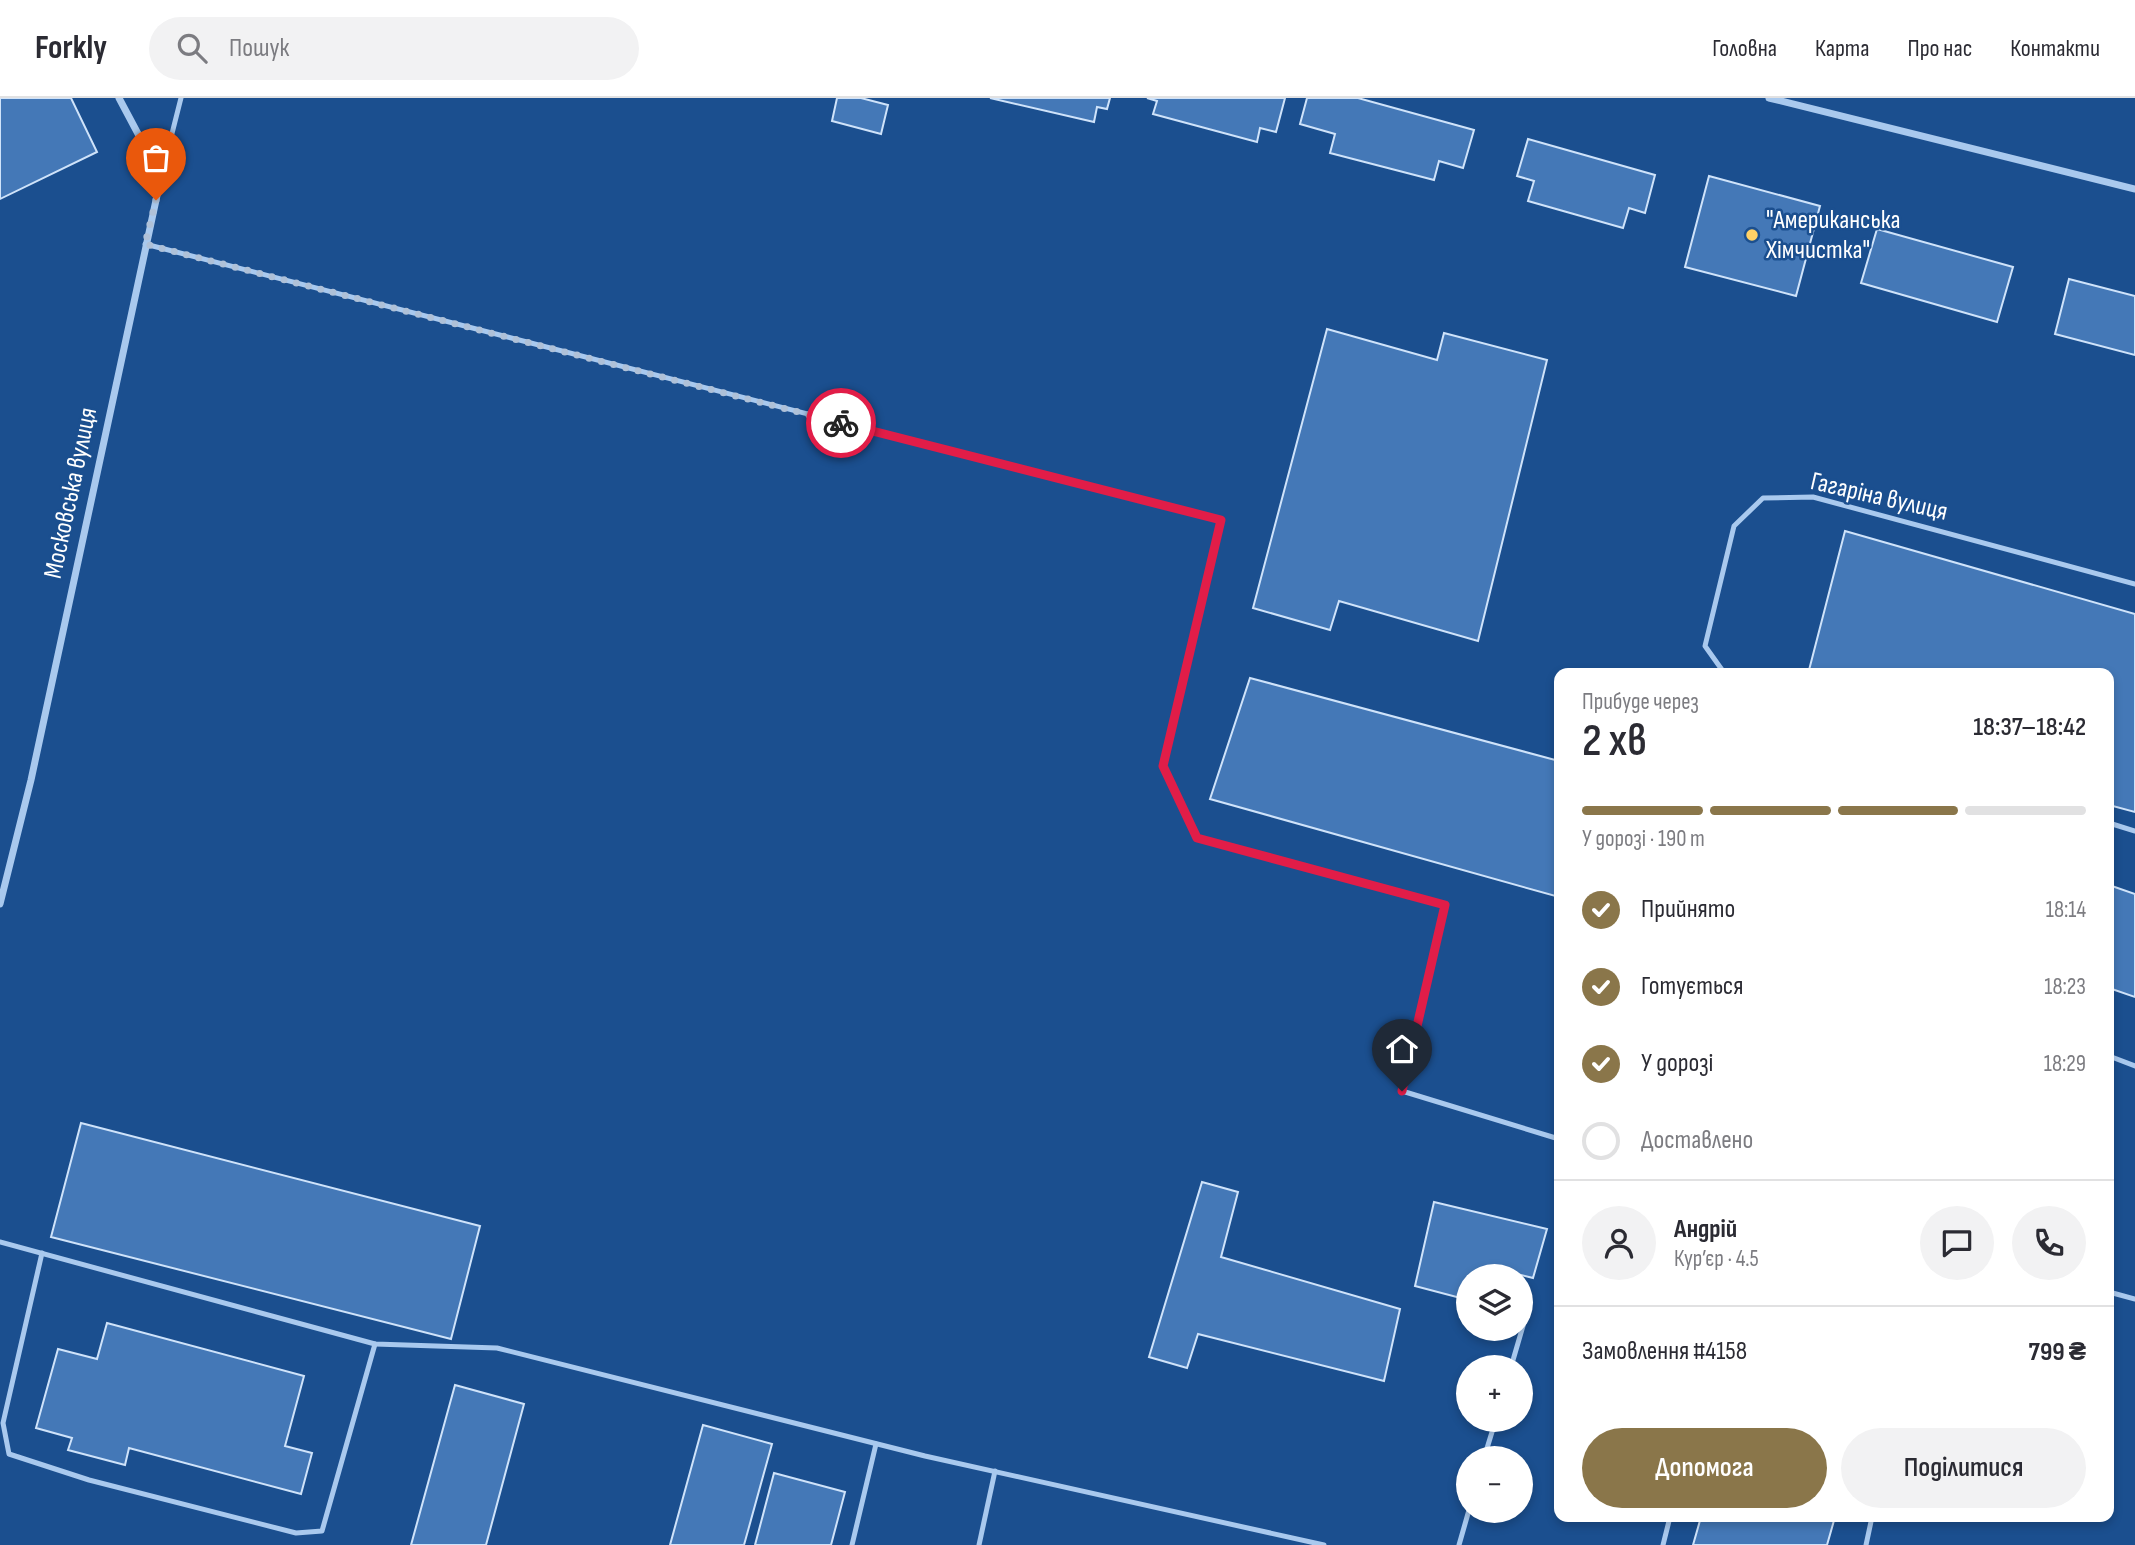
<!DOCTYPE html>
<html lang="uk">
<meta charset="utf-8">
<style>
:root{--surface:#fff;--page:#f2f2f3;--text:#2b2b33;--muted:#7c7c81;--line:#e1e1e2;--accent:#8a764a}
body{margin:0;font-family:"Sofia Sans Condensed",sans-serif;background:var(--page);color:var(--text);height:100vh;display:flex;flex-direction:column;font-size:26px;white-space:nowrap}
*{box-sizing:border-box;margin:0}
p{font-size:23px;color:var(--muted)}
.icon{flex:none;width:38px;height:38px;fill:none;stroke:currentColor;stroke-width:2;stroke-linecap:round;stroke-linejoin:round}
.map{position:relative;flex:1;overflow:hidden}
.panel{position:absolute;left:1554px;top:570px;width:560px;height:854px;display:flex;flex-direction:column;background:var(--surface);border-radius:14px;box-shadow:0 4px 10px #0003}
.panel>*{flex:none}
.tools{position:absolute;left:1456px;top:1166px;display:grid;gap:14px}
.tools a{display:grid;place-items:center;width:77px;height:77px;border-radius:50%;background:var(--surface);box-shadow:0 4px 10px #0003;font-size:35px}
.pin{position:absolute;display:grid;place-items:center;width:60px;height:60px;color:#fff;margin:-72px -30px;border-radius:50% 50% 50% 0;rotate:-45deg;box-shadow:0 0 7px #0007}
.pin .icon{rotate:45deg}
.courier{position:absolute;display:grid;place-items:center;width:70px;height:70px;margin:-35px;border:5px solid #e11d48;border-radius:50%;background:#fff;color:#222;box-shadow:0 2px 9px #0007}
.head em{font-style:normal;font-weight:600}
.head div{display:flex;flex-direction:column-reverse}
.head{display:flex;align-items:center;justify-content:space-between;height:119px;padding:0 28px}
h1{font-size:46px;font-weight:600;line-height:52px}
.bar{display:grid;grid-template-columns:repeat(4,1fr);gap:10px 7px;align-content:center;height:84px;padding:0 28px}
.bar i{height:9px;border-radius:5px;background:var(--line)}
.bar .current{background:var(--accent)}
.bar p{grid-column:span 4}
.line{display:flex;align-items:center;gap:18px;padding:0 28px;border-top:2px solid var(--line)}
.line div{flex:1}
.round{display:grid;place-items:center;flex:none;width:74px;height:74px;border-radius:37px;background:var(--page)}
ol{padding:0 28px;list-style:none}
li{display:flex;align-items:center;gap:21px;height:77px}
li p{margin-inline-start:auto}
li .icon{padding:7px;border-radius:50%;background:var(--accent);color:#fff;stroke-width:4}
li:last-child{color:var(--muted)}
li i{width:38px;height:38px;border:4px solid var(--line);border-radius:50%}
.action{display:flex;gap:14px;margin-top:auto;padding:14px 28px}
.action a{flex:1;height:80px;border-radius:42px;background:var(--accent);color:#fff;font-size:28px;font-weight:600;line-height:80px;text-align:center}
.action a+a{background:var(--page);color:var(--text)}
header{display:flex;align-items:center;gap:42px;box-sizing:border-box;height:98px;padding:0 35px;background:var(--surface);border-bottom:2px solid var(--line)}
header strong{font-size:33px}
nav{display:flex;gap:38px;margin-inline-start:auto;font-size:24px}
.search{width:490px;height:63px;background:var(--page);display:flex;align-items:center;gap:18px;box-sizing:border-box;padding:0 24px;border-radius:38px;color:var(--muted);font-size:26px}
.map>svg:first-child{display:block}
</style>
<header>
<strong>Forkly</strong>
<div class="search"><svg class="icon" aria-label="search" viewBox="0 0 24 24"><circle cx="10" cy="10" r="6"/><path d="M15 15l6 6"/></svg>Пошук</div>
<nav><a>Головна</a><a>Карта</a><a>Про нас</a><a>Контакти</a></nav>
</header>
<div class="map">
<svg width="2135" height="1447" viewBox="0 0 2135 1447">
<rect width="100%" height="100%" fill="#1b4f8f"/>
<g fill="#4478b7" stroke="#cfe3fa" stroke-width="2">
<path d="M0,0h71l26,54 -97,47z"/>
<path d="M837,0h24l27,7 -7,29 -49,-13z"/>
<path d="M990,0h120l-3,11 -10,-2 -3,15z"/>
<path d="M1147,0h138l-9,34 -16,-4 -3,14 -104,-28 4,-13z"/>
<path d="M1307,0h51l116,32 -11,38 -24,-7 -5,19 -104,-27 5,-19 -35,-10z"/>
<path d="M1528,41l127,36 -10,38 -16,-5 -6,20 -95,-27 6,-20 -17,-5z"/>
<path d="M1709,78l111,30 -24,90 -111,-29z"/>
<path d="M1877,131l136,38 -16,55 -136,-39z"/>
<path d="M2069,181l66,17v59l-80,-21z"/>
<path d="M1327,231l110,31 7,-27 103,27 -69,281 -139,-40 -9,29 -77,-22z"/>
<path d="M1845,433l290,83v198l-26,-7v-131h-301z"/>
<path d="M1250,580l309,83v136l-349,-98z"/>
<path d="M2109,787l26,9v103l-26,-9z"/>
<path d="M81,1025l399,103 -29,113 -400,-102z"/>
<path d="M1202,1084l36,10 -17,65 179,52 -16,72 -186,-47 -11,34 -38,-11z"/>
<path d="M1434,1104l113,27 -14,49 -16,-4 -1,2h-48v24l-53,-14z"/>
<path d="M107,1225l197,53 -19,70 27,7 -11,41 -172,-46 -4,17 -57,-15 4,-12 -36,-10 22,-79 39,10z"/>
<path d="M455,1287l69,19 -38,141h-75z"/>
<path d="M703,1327l69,19 -28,101h-74z"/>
<path d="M774,1375l71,19 -14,53h-76z"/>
<path d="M1701,1419h134l-8,28h-134z"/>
</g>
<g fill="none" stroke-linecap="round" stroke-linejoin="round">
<g stroke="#a9c9ee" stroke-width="5">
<path d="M161,79l20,-79"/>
<path d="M145,146l1076,276 -58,246 34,72 248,68 -43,185 157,48"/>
<path d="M1725,576l-20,-28 29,-120 29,-28 50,-1 322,87"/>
<path d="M2109,725l26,8"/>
<path d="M2109,958l26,10"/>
<path d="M0,1144l375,102 122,4 428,108 399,89"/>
<path d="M42,1155l-39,170 6,31 80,26 207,53 26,-2 53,-187"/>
<path d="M2109,1194l26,7"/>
<path d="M1511,1269l19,-65"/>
<path d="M1484,1360l12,-39"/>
<path d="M852,1447l24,-101"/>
<path d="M979,1447l16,-74"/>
<path d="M1459,1447l10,-35"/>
<path d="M1663,1447l7,-28"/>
<path d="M1866,1447l6,-28"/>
</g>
<g stroke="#a9c9ee" stroke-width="7">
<path d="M1769,0l366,91"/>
<path d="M0,806l31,-124 130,-603 -42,-79"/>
</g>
</g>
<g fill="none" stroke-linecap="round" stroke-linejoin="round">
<path stroke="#afc1d8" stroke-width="7" stroke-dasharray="0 12.6" d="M156,102l-11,44 696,179"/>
<path stroke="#e11d48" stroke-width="9" d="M841,325l380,97 -58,246 34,72 248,67 -43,186"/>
</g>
<circle fill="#ffd166" stroke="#1b4f8f" stroke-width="2.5" cx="1752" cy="137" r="7"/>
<g text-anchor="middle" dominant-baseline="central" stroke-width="5" stroke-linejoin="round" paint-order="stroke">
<g font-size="26" fill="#fff" stroke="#1b4f8f" text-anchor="start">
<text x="1766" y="122">"Американська<tspan x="1766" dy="30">Хімчистка"</tspan></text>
</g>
<g font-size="26" fill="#fff" stroke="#1b4f8f">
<text transform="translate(71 395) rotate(-78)">Московська вулиця</text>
<text transform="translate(1879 399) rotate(13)">Гагаріна вулиця</text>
</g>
</g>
</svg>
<div class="tools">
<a><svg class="icon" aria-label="layers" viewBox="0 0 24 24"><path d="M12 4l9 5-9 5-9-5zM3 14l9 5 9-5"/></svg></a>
<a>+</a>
<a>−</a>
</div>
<div class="pin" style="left:156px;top:102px;background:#ea580c"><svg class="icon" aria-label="bag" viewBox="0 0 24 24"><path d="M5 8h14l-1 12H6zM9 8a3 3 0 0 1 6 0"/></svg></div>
<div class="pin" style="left:1402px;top:993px;background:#1f2937"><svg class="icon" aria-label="home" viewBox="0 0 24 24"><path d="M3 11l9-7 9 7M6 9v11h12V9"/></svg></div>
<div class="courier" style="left:841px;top:325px"><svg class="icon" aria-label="bike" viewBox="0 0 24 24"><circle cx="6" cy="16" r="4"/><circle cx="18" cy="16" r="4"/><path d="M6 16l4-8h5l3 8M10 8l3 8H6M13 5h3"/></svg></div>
<section class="panel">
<div class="head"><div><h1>2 хв</h1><p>Прибуде через</p></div><em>18:37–18:42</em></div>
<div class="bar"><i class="current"></i><i class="current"></i><i class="current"></i><i></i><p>У дорозі · 190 m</p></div>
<ol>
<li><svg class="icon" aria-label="check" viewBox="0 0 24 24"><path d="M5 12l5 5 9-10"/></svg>Прийнято<p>18:14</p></li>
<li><svg class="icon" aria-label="check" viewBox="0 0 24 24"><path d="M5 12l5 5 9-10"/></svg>Готується<p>18:23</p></li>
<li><svg class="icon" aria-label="check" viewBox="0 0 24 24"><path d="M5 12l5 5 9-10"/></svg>У дорозі<p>18:29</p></li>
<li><i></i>Доставлено</li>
</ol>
<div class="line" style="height:126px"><a class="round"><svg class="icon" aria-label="person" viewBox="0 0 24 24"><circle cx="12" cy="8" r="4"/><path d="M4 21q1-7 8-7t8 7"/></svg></a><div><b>Андрій</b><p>Кур’єр · 4.5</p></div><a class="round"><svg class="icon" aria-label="chat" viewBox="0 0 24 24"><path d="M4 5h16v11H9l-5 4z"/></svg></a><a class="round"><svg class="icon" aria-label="phone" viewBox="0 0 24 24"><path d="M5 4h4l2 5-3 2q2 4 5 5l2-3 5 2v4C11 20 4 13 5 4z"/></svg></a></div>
<div class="line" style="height:91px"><div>Замовлення #4158</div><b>799 ₴</b></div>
<div class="action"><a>Допомога</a><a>Поділитися</a></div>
</section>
</div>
